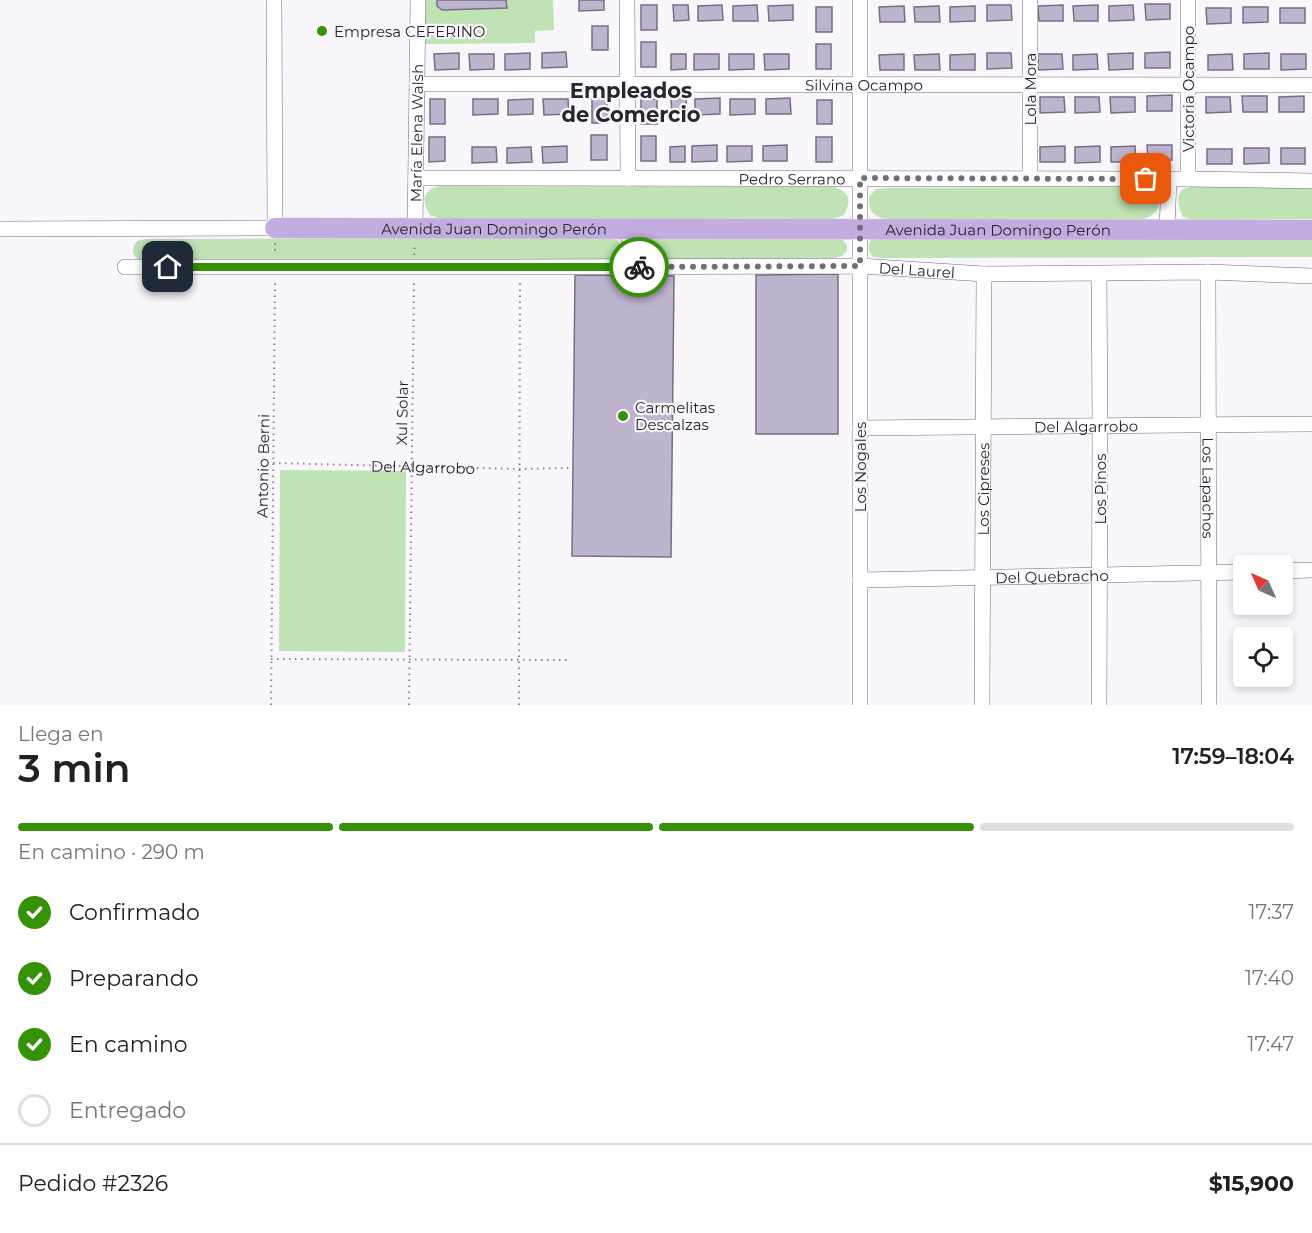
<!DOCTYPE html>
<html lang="es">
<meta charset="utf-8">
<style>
:root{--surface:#fff;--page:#f6f6f6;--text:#202124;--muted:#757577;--line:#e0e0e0;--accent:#359105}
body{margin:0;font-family:Montserrat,sans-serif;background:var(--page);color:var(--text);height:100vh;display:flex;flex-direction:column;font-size:22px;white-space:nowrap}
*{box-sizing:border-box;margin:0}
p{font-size:20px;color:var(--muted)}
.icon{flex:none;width:33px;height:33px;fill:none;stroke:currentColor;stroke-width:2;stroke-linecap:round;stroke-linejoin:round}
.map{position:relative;height:705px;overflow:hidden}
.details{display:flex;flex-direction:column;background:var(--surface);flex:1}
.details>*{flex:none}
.needle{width:39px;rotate:315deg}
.controls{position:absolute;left:1233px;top:555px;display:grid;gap:12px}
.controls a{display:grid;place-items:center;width:60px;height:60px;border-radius:6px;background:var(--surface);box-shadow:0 3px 9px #0003;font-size:30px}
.pin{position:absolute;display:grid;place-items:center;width:51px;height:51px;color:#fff;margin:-26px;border-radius:12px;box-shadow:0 3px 9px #0006}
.courier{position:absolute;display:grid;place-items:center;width:60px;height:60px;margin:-30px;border:4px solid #359105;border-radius:50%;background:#fff;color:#222;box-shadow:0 2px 8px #0007}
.head em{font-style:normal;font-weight:600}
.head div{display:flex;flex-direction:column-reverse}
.head{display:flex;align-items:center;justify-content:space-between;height:102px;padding:0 18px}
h1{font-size:39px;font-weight:600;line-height:45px}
.bar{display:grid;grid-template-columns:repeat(4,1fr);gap:9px 6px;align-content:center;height:72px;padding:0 18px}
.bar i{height:8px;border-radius:4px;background:var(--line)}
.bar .on{background:var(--accent)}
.bar p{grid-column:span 4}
.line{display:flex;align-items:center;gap:15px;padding:0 18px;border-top:2px solid var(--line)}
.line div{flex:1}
ol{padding:0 18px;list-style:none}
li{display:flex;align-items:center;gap:18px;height:66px}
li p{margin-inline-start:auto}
li .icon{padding:6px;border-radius:50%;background:var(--accent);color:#fff;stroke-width:4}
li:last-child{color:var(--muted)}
li i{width:33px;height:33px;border:3px solid var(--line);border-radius:50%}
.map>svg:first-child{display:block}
</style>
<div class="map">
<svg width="1312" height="705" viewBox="0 0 1312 705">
<rect width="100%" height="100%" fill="#f9f7fc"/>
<g fill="#bfe3b5">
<path d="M425,0h128l1,30 -19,1v12l-110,1z"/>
<path d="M439,186l396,1c16,7 16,13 9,28l-11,4 -395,-1 -8,-3c-8,-13 -9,-24 9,-29z"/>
<path d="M1195,186l117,1v32l-118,1 -11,-3c-4,-9 -9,-23 2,-29 0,0 9,-2 10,-2z"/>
<path d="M1143,187l10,3c11,16 5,24 -12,30l-257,-1c-13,-4 -15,-9 -15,-22l7,-8 9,-1z"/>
<path d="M650,236l191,2 6,7v6l-5,5 -11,3h-181c-12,-3 -16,-9 -8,-20z"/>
<path d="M606,238l11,2 5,7v6l-5,5 -11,3 -461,1c-12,-4 -16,-10 -8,-21l9,-2z"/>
<path d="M872,239l440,1v17l-431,1 -8,-1c-5,-7 -6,-11 -1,-18z"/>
<path d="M280,470l126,1 -1,181 -126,-1z"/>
</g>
<g fill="#beb4ce" stroke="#786e86" stroke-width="1.5">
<path d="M437,0h69l1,8 -65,2 -5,-4z"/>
<path d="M579,0h25v10l-25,1z"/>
<path d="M1145,4h25v15l-24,1z"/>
<rect x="641" y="5" width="16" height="25"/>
<path d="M673,5h15l1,15 -15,1z"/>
<path d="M722,5l1,15 -25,1v-15z"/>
<path d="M757,5l1,16h-25v-15z"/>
<path d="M793,5v15l-24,1 -1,-15z"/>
<path d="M987,5h24l1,15 -25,1z"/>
<path d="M1063,5v16h-24l-1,-15z"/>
<path d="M1098,5v16h-24l-1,-15z"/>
<path d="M1133,5l1,15 -25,1v-15z"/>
<path d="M904,6l1,16h-25l-1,-15z"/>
<path d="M939,6l1,16h-25l-1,-15z"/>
<path d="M975,6v15l-25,1v-15z"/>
<rect x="816" y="7" width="16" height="25"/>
<path d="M1243,7h25v15l-25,1z"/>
<path d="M1206,8h25v15l-24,1z"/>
<rect x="1280" y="8" width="25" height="15"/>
<rect x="592" y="26" width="16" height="24"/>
<rect x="641" y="42" width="15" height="25"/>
<rect x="816" y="44" width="15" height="25"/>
<path d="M566,52l1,15 -25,1v-15z"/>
<path d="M1170,52v16h-25v-15z"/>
<path d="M459,53v16l-24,1 -1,-16z"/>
<path d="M530,53v16l-25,1v-16z"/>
<path d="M987,53h24l1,15 -25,1z"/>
<path d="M1133,53v16l-24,1 -1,-16z"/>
<path d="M1269,53v16h-25v-15z"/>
<path d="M469,54h25v15l-24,1z"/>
<path d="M671,54h15v15l-15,1z"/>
<path d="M694,54h25v15l-25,1z"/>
<path d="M729,54h25v15l-25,1z"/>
<path d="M764,54h25v15l-24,1z"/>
<path d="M904,54v16h-24l-1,-15z"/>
<path d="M939,54l1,16h-25l-1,-15z"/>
<path d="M975,54v16h-25v-15z"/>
<path d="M1038,54h24l1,15 -25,1z"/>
<path d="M1097,54l1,15 -25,1v-15z"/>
<path d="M1232,54l1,16h-25v-15z"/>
<path d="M1281,54h25v15l-25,1z"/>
<path d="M1172,95v16h-25v-15z"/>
<path d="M1242,96h25v16h-24z"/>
<path d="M1304,96v16h-25v-15z"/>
<path d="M1040,97h24l1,15 -25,1z"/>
<path d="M1075,97h24l1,15 -25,1z"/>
<path d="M1110,97h25v15l-24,1z"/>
<path d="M1206,97h24l1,15 -25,1z"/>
<rect x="592" y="98" width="15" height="25"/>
<path d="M686,98l1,16h-15l-1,-15z"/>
<path d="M720,98v16l-25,1v-16z"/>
<path d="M790,98l1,16h-25v-15z"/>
<rect x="430" y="99" width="15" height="25"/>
<path d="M473,99h25v15l-25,1z"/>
<path d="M533,99v15l-25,1v-15z"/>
<path d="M543,99h25l1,15 -25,1z"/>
<rect x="641" y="99" width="16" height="25"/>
<path d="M730,99h25v15l-25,1z"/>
<rect x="817" y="100" width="15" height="24"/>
<rect x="591" y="135" width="16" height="25"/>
<rect x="641" y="136" width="15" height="25"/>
<path d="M429,137h16v24l-16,1z"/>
<rect x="816" y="137" width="16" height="25"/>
<path d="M717,145v16l-25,1v-16z"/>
<path d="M787,145v16h-24v-15z"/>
<path d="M1147,145h25v15l-24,1z"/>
<path d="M567,146v16l-24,1 -1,-16z"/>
<path d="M685,146v16h-15v-15z"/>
<path d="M727,146h25v15l-25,1z"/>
<path d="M1065,146v16h-25v-15z"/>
<path d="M1100,146v16l-25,1v-16z"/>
<path d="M1135,146l1,16h-25v-15z"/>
<path d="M472,147h24l1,15 -25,1z"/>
<path d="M531,147l1,15 -25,1v-15z"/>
<path d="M1244,148h25v15l-25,1z"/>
<rect x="1281" y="148" width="24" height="16"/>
<rect x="1207" y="149" width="25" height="15"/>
<path d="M838,274v160h-82v-159z"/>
<path d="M575,275l99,1 -3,281 -99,-1z"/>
</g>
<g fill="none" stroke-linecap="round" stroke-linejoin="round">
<defs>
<g id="minor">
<path d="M627,0l1,178"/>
<path d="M1030,0v178"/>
<path d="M1188,0v179"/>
<path id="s2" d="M417,84l895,1"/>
<path id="s3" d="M416,178l772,1 124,2"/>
<path d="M0,229l275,-1 -1,-228"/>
<path id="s4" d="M415,229l3,-229"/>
<path d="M1167,229l2,-50"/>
<path id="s5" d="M125,267h395l340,-1 124,8 224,-2 104,4"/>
<path d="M629,267v-39"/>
<path id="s6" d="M1208,272l1,433"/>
<path d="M1099,274l1,152 -1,279"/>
<path id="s7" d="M860,428l452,-4"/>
<path d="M1282,571l30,-1"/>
<path id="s8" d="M860,580l384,-8"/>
<path d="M860,705v-705"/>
<path id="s9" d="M982,705l2,-431"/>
</g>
<g id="major">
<path id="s10" d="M275,228l1037,2"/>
</g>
</defs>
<use href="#minor" stroke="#726981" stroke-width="16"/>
<use href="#major" stroke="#d4d3d5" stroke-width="21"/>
<g stroke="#89868e" stroke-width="2" stroke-dasharray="1.5 4.5" stroke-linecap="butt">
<path d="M275,243v12"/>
<path d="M414,255l1,-12"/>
<path id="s1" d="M273,463l246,6 53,-1"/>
<path d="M271,659l296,1"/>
<path d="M271,705l4,-426"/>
<path d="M409,705l5,-426"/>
<path d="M519,705l1,-426"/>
</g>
<use href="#minor" stroke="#fff" stroke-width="15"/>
<use href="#major" stroke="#c3ace0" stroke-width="20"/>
</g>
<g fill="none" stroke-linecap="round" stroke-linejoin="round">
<path stroke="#726e77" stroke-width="6" stroke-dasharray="0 10.8" d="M639,267l221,-1v-88l286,1"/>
<path stroke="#359105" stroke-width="8" d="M168,267h471"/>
</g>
<g fill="#359105" stroke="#f9f7fc" stroke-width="2">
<circle cx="322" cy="31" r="6"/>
<circle cx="623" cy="416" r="6"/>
</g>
<g text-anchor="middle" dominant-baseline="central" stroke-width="4.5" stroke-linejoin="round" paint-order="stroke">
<g font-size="15" fill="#29252f" stroke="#f9f7fc" text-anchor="start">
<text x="334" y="31">Empresa CEFERINO</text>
<text x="635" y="407">Carmelitas<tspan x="635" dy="17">Descalzas</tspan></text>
</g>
<g font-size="15" fill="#29252f" stroke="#f9f7fc">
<text stroke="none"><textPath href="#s2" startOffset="447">Silvina Ocampo</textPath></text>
<text transform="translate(1030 89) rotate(-90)">Lola Mora</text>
<text transform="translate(1188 89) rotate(-90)">Victoria Ocampo</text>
<text stroke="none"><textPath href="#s4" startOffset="96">María Elena Walsh</textPath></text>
<text stroke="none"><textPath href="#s3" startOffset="376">Pedro Serrano</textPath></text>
<text stroke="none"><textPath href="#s10" startOffset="219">Avenida Juan Domingo Perón</textPath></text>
<text stroke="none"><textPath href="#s10" startOffset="723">Avenida Juan Domingo Perón</textPath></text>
<text stroke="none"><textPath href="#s5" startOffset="792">Del Laurel</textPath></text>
<text transform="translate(402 413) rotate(-89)">Xul Solar</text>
<text stroke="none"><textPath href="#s7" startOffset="226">Del Algarrobo</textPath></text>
<text transform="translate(263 466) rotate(-89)">Antonio Berni</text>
<text stroke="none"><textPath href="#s1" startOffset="150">Del Algarrobo</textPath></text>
<text transform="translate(860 467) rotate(-90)">Los Nogales</text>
<text transform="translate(1100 489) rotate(-90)">Los Pinos</text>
<text stroke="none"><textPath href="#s6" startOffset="216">Los Lapachos</textPath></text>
<text stroke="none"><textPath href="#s9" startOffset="216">Los Cipreses</textPath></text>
<text stroke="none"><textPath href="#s8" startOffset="192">Del Quebracho</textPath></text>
</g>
<g font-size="21" font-weight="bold" fill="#29252f" stroke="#f9f7fc">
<text x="631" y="90">Empleados<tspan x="631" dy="24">de Comercio</tspan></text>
</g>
</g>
</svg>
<div class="controls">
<a><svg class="needle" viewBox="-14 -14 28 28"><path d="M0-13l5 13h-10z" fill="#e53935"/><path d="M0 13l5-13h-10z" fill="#757577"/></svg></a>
<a><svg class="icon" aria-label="locate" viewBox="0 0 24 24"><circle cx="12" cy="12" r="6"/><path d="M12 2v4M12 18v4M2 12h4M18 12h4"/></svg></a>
</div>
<div class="pin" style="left:1146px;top:179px;background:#ea580c"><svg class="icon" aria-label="bag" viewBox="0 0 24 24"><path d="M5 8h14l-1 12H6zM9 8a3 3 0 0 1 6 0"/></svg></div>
<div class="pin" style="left:168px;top:267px;background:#1f2937"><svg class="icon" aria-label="home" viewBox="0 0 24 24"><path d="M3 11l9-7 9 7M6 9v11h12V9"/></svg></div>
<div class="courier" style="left:639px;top:267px"><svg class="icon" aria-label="bike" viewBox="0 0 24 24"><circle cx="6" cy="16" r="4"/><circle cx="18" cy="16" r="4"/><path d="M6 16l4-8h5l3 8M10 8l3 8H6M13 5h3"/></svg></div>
</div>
<section class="details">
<div class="head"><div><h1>3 min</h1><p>Llega en</p></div><em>17:59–18:04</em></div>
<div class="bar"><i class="on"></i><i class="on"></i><i class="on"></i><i></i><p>En camino · 290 m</p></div>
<ol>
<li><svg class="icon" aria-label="check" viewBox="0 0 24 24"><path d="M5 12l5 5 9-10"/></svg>Confirmado<p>17:37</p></li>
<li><svg class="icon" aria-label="check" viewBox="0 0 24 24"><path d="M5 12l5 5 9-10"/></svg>Preparando<p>17:40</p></li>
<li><svg class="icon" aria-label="check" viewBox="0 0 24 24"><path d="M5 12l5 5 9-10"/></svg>En camino<p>17:47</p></li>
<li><i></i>Entregado</li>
</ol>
<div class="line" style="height:78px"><div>Pedido #2326</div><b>$15,900</b></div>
</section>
